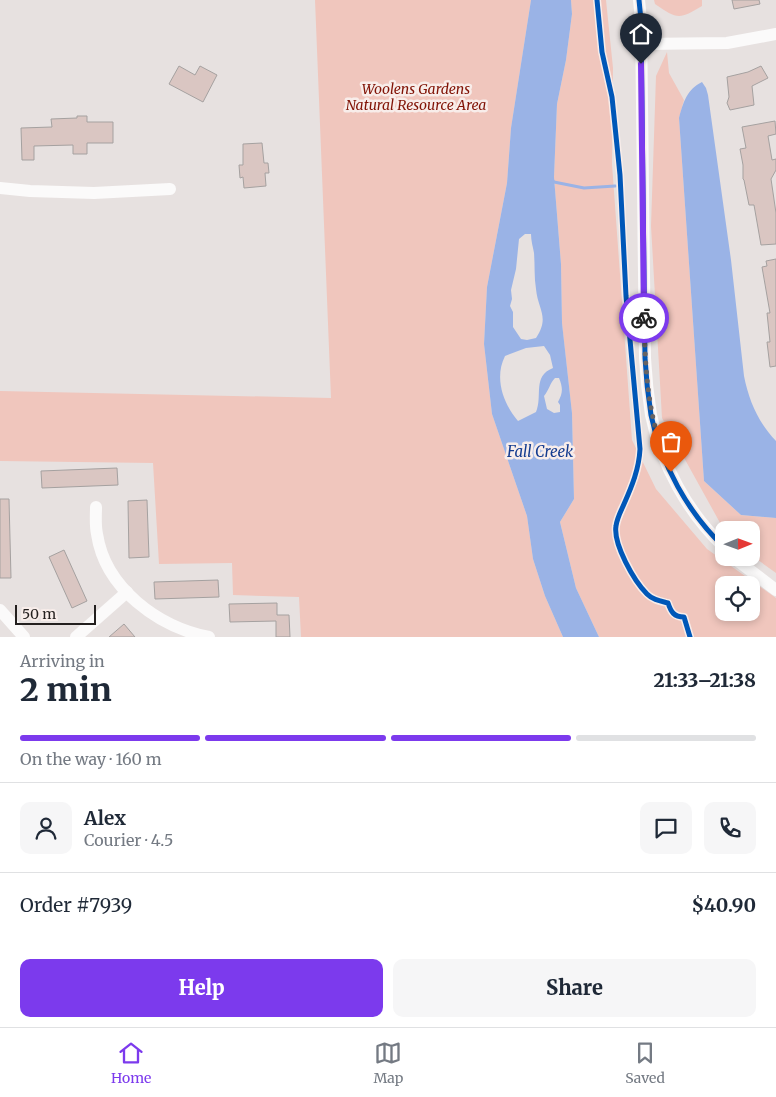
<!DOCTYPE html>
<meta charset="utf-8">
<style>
:root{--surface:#fff;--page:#f6f6f7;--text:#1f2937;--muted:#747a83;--line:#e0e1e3;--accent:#7c3aed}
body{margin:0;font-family:Merriweather,serif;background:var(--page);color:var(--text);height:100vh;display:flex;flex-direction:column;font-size:19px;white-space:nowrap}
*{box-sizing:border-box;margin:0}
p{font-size:16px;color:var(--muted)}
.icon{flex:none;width:28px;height:28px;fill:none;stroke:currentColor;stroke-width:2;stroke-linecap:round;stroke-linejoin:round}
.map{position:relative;height:637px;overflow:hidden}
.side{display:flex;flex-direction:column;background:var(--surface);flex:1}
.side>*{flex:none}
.needle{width:32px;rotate:89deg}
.fabs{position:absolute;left:715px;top:521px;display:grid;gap:10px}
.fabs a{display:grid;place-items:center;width:45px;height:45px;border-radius:10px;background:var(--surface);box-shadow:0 2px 8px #0003;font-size:25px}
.scale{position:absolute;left:15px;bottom:12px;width:81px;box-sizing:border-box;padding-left:5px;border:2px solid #231f1e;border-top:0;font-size:14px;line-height:18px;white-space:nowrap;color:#231f1e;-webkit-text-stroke:4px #f8edea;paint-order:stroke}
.pin{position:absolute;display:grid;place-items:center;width:42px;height:42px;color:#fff;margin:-51px -21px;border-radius:50% 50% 50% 0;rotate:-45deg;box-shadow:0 0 5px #0007}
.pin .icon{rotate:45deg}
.courier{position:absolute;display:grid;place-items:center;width:50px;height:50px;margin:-25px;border:4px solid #7c3aed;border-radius:50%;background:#fff;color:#222;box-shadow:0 1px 6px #0007}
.headline em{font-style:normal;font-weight:800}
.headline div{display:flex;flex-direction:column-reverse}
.headline{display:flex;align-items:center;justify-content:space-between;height:85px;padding:0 20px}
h1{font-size:32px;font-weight:800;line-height:38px}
.bar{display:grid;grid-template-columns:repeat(4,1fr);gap:8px 5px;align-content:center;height:60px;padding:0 20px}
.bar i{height:6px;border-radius:4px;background:var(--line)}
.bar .current{background:var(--accent)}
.bar p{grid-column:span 4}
.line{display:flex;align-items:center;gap:12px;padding:0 20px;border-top:1px solid var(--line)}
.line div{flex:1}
.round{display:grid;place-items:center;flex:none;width:52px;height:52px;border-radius:10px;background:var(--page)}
.cta{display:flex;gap:10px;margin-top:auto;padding:10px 20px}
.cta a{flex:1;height:58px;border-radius:10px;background:var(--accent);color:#fff;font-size:20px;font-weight:800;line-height:58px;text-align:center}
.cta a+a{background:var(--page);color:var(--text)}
.tab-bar{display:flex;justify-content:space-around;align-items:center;height:70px;border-top:1px solid var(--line);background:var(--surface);font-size:14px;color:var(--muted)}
.tab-bar a{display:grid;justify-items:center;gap:2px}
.tab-bar .current{color:var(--accent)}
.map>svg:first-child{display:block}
</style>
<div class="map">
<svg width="776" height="637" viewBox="0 0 776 637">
<rect width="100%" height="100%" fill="#e7e1e0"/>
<g fill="#f0c6bd" fill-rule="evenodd">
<path d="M315,0h216l-20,128 -4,55 -20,104 -3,57 8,70 35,102 6,43 12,37 18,41h-262l-2,-40 -66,-2 -1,-32 -73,1 -6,-101 -153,-2v-70l331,7z"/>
<path d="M571,0h35l7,68 -1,96 20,276 24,49 51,60 69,49v39h-177l-23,-49 -16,-66 14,-23 -2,-86 -10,-90 -1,-59 -7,-87 3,-73 9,-44 6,-46zM724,585h27v27h-27z"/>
<path d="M654,0h48v6c-23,14 -25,13 -47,-2z"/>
<path d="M667,52l2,21 15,27 -5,18 25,363 37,34 35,3v55l-25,-18v-25h-27l-62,-112 -11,-192 5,-150z"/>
</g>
<g fill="#9ab3e6" fill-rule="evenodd">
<path d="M531,0h40l1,14 -6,46 -9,44 -3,73 7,87 1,59 10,90 2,86 -14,23 16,66 23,49h-36l-18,-41 -12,-37 -6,-43 -35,-102 -8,-70 3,-57 20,-104 4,-55zM525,234h6c0,7 2,13 3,19 1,12 0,24 2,36 2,21 14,28 0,49l-9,2 -6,-1 -8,-12v-15l-3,-6 2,-7 -1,-9 5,-21 3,-30zM544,346l6,9 3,13c-21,8 -10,28 -17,44l-18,9c-15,-18 -24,-43 -13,-65l21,-8zM555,378h4c4,10 4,15 -1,24l2,3v7l-6,1 -7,-4 -3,-13c5,-6 6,-13 11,-18z"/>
<path d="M702,82l4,6 2,7 23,165 13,116c5,25 14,46 32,65v77l-35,-3 -37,-34 -25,-363c4,-15 8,-29 23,-36z"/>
</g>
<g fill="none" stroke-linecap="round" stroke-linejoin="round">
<path stroke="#9ab3e6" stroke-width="3" d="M552,179l2,3 30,6 31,-2"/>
</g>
<g fill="#dac6c2" stroke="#a5a1a0">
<path d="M732,0h27l1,4 -26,5z"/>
<path d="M179,66l16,9 5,-9 17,9 -14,27 -34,-18z"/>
<path d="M761,66l7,12 -16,8 2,19 -24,5 -3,-7 2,-6 -2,-20 21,-5z"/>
<path d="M77,116h10v6h26v21h-26v11h-14v-9l-39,1v14h-12l-1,-32 31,-1 -1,-8 26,-1z"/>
<path d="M775,121l1,13 -8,2 4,24 4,-1v11l-5,9 5,34v31l-15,1 -7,-40h-5l-5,-25 -1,-1v-14l-3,-16 6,-1 -4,-21z"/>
<path d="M262,143l2,20h4l1,10h-4l1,13 -22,2 -1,-11 -3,1 -1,-13h4v-21z"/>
<path d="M776,259v107l-6,1 -3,-25h3l-3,-29h3l-8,-46 5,-1 -1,-5z"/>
<path d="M117,468l1,17 -76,3 -1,-17z"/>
<path d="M0,499h9l2,79h-11z"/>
<path d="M147,500l2,57 -20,1 -1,-57z"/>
<path d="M64,550l23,51 -15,7 -23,-51z"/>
<path d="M218,580l1,17 -64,2 -1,-17z"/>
<path d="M277,603v12h12l1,22h-14v-16l-46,1 -1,-18z"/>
<path d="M124,624l11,13h-26z"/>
</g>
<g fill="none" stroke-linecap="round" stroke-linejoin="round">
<g stroke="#fbfafa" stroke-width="12">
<path d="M639,0l2,20 4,338c1,19 3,38 6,57 10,49 37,98 73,132"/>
<path d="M641,44l86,-1 49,-9"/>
<path d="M0,188l30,3 64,2 76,-4"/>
<path d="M96,507c0,9 -1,18 1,27 8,54 61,93 112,103"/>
<path d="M734,558l42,32"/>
<path d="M0,610l24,27"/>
<path d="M76,637l51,-45"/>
</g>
<defs>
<g id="cycleway">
<path d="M597,0l5,52 10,45 8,78 6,121 14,153c-1,20 -8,37 -16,55 -3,7 -7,14 -8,22 -3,18 18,55 31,68 6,6 13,7 21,9 3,9 6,14 16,14l6,20"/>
<path d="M639,0l2,20 4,338c1,19 3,38 6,57 10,49 37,98 73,132"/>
</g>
</defs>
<use href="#cycleway" stroke="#f8edea" stroke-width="8"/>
<use href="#cycleway" stroke="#0057b8" stroke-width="5"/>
</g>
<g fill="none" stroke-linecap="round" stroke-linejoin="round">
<path stroke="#686362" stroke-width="5" stroke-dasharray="0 9" d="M644,318c1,54 4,105 27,154"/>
<path stroke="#7c3aed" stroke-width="6" d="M641,64l3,254"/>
</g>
<g text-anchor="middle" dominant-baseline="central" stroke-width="5" stroke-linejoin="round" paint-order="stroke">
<g font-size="14" font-style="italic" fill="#811306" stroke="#f8edea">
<text x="416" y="89">Woolens Gardens<tspan x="416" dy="16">Natural Resource Area</tspan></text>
</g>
<g font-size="15" font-style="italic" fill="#143c90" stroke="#f8edea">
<text x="540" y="451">Fall Creek</text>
</g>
</g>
</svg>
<div class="fabs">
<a><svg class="needle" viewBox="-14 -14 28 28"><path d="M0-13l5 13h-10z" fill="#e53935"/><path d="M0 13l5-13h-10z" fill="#747a83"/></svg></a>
<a><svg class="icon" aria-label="locate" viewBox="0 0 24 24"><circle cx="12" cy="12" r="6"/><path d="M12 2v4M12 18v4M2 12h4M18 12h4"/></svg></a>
</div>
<div class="scale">50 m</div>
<div class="pin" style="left:671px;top:472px;background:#ea580c"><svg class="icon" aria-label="bag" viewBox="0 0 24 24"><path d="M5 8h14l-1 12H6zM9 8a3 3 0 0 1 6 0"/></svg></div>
<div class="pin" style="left:641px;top:64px;background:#1f2937"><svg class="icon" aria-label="home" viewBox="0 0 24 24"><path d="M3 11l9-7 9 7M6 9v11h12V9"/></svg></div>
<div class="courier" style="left:644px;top:318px"><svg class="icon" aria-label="bike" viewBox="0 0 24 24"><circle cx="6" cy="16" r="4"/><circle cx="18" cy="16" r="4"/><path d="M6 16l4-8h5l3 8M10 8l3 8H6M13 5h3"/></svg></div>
</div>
<section class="side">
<div class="headline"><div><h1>2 min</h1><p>Arriving in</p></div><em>21:33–21:38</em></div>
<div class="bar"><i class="current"></i><i class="current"></i><i class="current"></i><i></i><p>On the way · 160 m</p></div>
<div class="line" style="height:90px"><a class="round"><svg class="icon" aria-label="person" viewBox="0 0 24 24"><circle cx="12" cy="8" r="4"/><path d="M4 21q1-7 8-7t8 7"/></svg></a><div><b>Alex</b><p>Courier · 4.5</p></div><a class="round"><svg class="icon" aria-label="chat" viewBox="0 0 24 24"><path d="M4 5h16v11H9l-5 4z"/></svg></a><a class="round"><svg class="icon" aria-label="phone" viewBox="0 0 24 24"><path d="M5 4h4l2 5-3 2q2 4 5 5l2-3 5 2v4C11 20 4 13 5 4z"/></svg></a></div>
<div class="line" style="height:65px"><div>Order #7939</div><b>$40.90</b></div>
<div class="cta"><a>Help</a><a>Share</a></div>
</section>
<nav class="tab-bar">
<a class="current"><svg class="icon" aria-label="home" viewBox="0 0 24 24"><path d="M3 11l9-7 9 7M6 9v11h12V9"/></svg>Home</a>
<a><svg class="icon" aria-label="map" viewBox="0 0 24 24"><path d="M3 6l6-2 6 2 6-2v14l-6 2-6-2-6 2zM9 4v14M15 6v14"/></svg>Map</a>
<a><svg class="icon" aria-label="saved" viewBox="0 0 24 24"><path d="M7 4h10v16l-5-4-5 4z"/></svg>Saved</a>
</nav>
